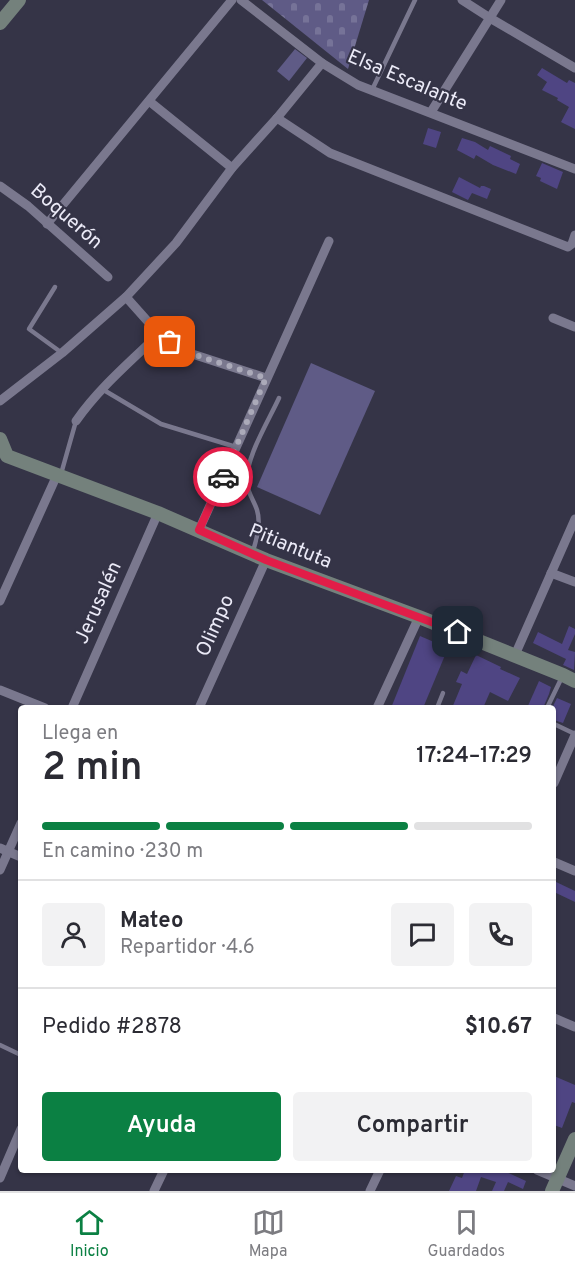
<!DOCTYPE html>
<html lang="es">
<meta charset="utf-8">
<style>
:root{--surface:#fff;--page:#f2f2f3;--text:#2b2b33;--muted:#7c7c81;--line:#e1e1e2;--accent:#0b8043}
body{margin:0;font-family:Overpass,sans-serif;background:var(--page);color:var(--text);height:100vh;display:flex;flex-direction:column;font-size:22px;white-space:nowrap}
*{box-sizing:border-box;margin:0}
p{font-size:20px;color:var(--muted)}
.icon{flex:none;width:33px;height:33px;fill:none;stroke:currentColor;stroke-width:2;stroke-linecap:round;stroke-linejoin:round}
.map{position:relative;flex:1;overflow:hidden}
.side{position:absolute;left:18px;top:705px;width:538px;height:468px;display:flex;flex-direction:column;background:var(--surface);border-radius:6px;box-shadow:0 2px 4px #0004}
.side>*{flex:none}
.pin{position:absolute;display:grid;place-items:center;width:51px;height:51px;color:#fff;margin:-26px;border-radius:12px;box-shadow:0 3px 9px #0006}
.courier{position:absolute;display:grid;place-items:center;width:60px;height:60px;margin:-30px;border:4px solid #e11d48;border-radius:50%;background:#fff;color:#222;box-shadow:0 2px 8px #0007}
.head em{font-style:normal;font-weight:600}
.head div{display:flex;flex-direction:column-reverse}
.head{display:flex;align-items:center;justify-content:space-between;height:102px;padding:0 24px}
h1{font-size:39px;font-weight:600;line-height:45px}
.bar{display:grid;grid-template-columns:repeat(4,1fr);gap:9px 6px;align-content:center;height:72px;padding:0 24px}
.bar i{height:8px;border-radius:4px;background:var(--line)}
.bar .on{background:var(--accent)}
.bar p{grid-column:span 4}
.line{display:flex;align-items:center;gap:15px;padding:0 24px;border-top:2px solid var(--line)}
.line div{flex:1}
.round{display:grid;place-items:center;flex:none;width:63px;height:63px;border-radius:6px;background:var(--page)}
.primary-button{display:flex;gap:12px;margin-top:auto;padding:12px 24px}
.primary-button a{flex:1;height:69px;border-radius:6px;background:var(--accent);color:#fff;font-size:24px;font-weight:600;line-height:69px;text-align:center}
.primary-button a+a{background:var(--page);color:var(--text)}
.tab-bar{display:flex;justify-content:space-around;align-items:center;height:84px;border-top:2px solid var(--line);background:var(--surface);font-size:16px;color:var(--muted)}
.tab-bar a{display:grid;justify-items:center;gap:3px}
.tab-bar .on{color:var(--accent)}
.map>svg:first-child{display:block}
</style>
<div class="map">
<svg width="575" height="1191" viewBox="0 0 575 1191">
<defs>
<pattern id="cemetery-stones" width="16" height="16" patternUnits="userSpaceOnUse" patternTransform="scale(1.5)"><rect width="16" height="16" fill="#5f5b86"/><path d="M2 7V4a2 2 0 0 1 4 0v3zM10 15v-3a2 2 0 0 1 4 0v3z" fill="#767398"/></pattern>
</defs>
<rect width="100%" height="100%" fill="#353447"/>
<path fill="url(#cemetery-stones)" d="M262,0h107l-21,69z"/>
<g fill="#5f5b86">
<path d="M295,49l12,9 -18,23 -12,-10z"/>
<path d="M311,363l64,28 -55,124 -63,-28z"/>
</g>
<g fill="#4f4583">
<path d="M542,68l25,15 2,-3 6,3v46l-14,-7 8,-15 -12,-7 1,-2 -16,-8 5,-8 -10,-7z"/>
<path d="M428,128l13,4 -5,16 -13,-4z"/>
<path d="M462,138l13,4 13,8 2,-4 21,10 -1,3 10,5 -4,10 -23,-9 -17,-10 -2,4 -17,-9z"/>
<path d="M542,163l21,9 -6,17 -17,-8 1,-3 -5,-2z"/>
<path d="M459,177l21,11 1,-2h3l7,3 -4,10 -15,-6 -4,7 -16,-8z"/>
<path d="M569,626l6,3v5l-7,16 7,2 -1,18 -11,-5 3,-6 -33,-16 5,-11 24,12z"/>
<path d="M420,636l28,12 -25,60h-32z"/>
<path d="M476,655l25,12 -1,2 20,9 -12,23 -18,-9 -7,16h-31l10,-24 -6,-2 5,-11 6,3z"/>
<path d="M539,681l12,6 -2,7 -6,14h-16z"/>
<path d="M557,698l14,6 -8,19 -9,-3v-12h-2z"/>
<path d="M554,881l21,10v11l-21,-10z"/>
<path d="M554,1076l21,9v18l-3,-1 -10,26 -8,-3z"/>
<path d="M465,1170h37l24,11 -3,8 -15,-7 -4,9h-12l4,-9 -15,-5 -5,14h-27l7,-15 6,2z"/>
</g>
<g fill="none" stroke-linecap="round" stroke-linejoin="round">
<g stroke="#7a788e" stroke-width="4.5">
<path d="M372,90l43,-90"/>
<path d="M55,287l-26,42 33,24"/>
<path d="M102,389l59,35 75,23"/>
<path d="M61,474l15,-53"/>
<path d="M253,551c4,-13 8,-28 4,-41 -3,-9 -9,-17 -10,-26 -3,-24 22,-64 32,-86"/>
<path d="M437,708l6,-15"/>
<path d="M547,708l15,-31"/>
<path d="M554,724l21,10"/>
<path d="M0,1045l21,10"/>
</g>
<g stroke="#7a788e" stroke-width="9">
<path d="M241,0l81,63 36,22 217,84"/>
<path d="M462,0l28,18 85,50"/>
<path d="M149,101l83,67"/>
<path d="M431,112l70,-112"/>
<path d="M277,118l53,35 238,94 4,-3 3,-9"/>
<path d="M0,186l28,20 80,71"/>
<path d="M47,224l185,-224"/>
<path d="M126,297l33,37 21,16 86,28"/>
<path d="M553,318l22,9"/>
<path d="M0,401l62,-48 64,-56 50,-54 56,-75 45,-50 45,-55"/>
<path d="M76,421c23,-33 54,-59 83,-87"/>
<path d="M199,530l130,-289"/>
<path d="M551,573l24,9"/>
<path d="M0,601l57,-126"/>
<path d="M515,655l60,-136"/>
<path d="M0,690l45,18"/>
<path d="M72,708l86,-195"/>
<path d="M199,708l67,-148"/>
<path d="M377,708l42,-91"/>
<path d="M554,783l21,-48"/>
<path d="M0,848l21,9"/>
<path d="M554,862l21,9"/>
<path d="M0,870l21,-47"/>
<path d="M554,1018l21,9"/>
<path d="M537,1170l38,16"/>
<path d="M0,1178l21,-49"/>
<path d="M154,1191l10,-21"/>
<path d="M370,1191l10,-21"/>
</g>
<g stroke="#74817c" stroke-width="14">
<path d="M0,23l19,-23"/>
<path d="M0,439l7,17 151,57 108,47 153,57 144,58 12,6"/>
<path d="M552,1191l23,-52"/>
</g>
</g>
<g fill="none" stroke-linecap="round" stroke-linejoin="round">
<path stroke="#abaab9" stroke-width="6" stroke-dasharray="0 10.8" d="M170,342l10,8 86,28 -43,99"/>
<path stroke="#e11d48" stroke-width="8" d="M223,477l-24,53 67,30 192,72"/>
</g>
<g text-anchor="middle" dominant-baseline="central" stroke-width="4.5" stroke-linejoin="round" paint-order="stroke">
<g font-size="20" fill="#ebeaf7" stroke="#353447">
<text transform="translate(407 81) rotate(23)">Elsa Escalante</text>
<text transform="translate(66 217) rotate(41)">Boquerón</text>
<text transform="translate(290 547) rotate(22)">Pitiantuta</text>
<text transform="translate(99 603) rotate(-66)">Jerusalén</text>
<text transform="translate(216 626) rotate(-66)">Olimpo</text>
</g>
</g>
</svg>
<div class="pin" style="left:170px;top:342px;background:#ea580c"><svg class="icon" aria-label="bag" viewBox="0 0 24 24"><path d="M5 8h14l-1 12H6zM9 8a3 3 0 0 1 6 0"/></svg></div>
<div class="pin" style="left:458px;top:632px;background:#1f2937"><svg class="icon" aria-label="home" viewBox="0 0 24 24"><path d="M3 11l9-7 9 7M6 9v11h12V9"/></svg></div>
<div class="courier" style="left:223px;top:477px"><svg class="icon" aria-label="car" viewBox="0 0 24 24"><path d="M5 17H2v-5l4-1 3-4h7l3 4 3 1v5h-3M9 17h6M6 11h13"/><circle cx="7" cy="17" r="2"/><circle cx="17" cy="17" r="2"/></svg></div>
<section class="side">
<div class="head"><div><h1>2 min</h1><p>Llega en</p></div><em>17:24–17:29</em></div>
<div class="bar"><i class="on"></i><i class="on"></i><i class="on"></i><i></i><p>En camino · 230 m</p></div>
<div class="line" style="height:108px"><a class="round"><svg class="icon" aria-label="person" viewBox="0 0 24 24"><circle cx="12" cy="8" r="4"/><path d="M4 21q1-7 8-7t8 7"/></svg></a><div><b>Mateo</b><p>Repartidor · 4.6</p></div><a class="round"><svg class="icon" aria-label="chat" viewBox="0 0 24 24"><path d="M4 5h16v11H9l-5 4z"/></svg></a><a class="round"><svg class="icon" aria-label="phone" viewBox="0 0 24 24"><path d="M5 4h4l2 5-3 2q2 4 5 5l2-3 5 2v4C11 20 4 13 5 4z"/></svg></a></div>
<div class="line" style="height:78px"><div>Pedido #2878</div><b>$10.67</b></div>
<div class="primary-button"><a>Ayuda</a><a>Compartir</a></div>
</section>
</div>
<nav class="tab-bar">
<a class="on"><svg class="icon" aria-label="home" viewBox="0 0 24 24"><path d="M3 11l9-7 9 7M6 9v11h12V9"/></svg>Inicio</a>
<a><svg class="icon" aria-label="map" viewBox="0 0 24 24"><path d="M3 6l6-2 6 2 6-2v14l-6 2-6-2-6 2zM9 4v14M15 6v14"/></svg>Mapa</a>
<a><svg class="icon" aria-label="saved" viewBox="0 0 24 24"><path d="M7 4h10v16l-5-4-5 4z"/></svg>Guardados</a>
</nav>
